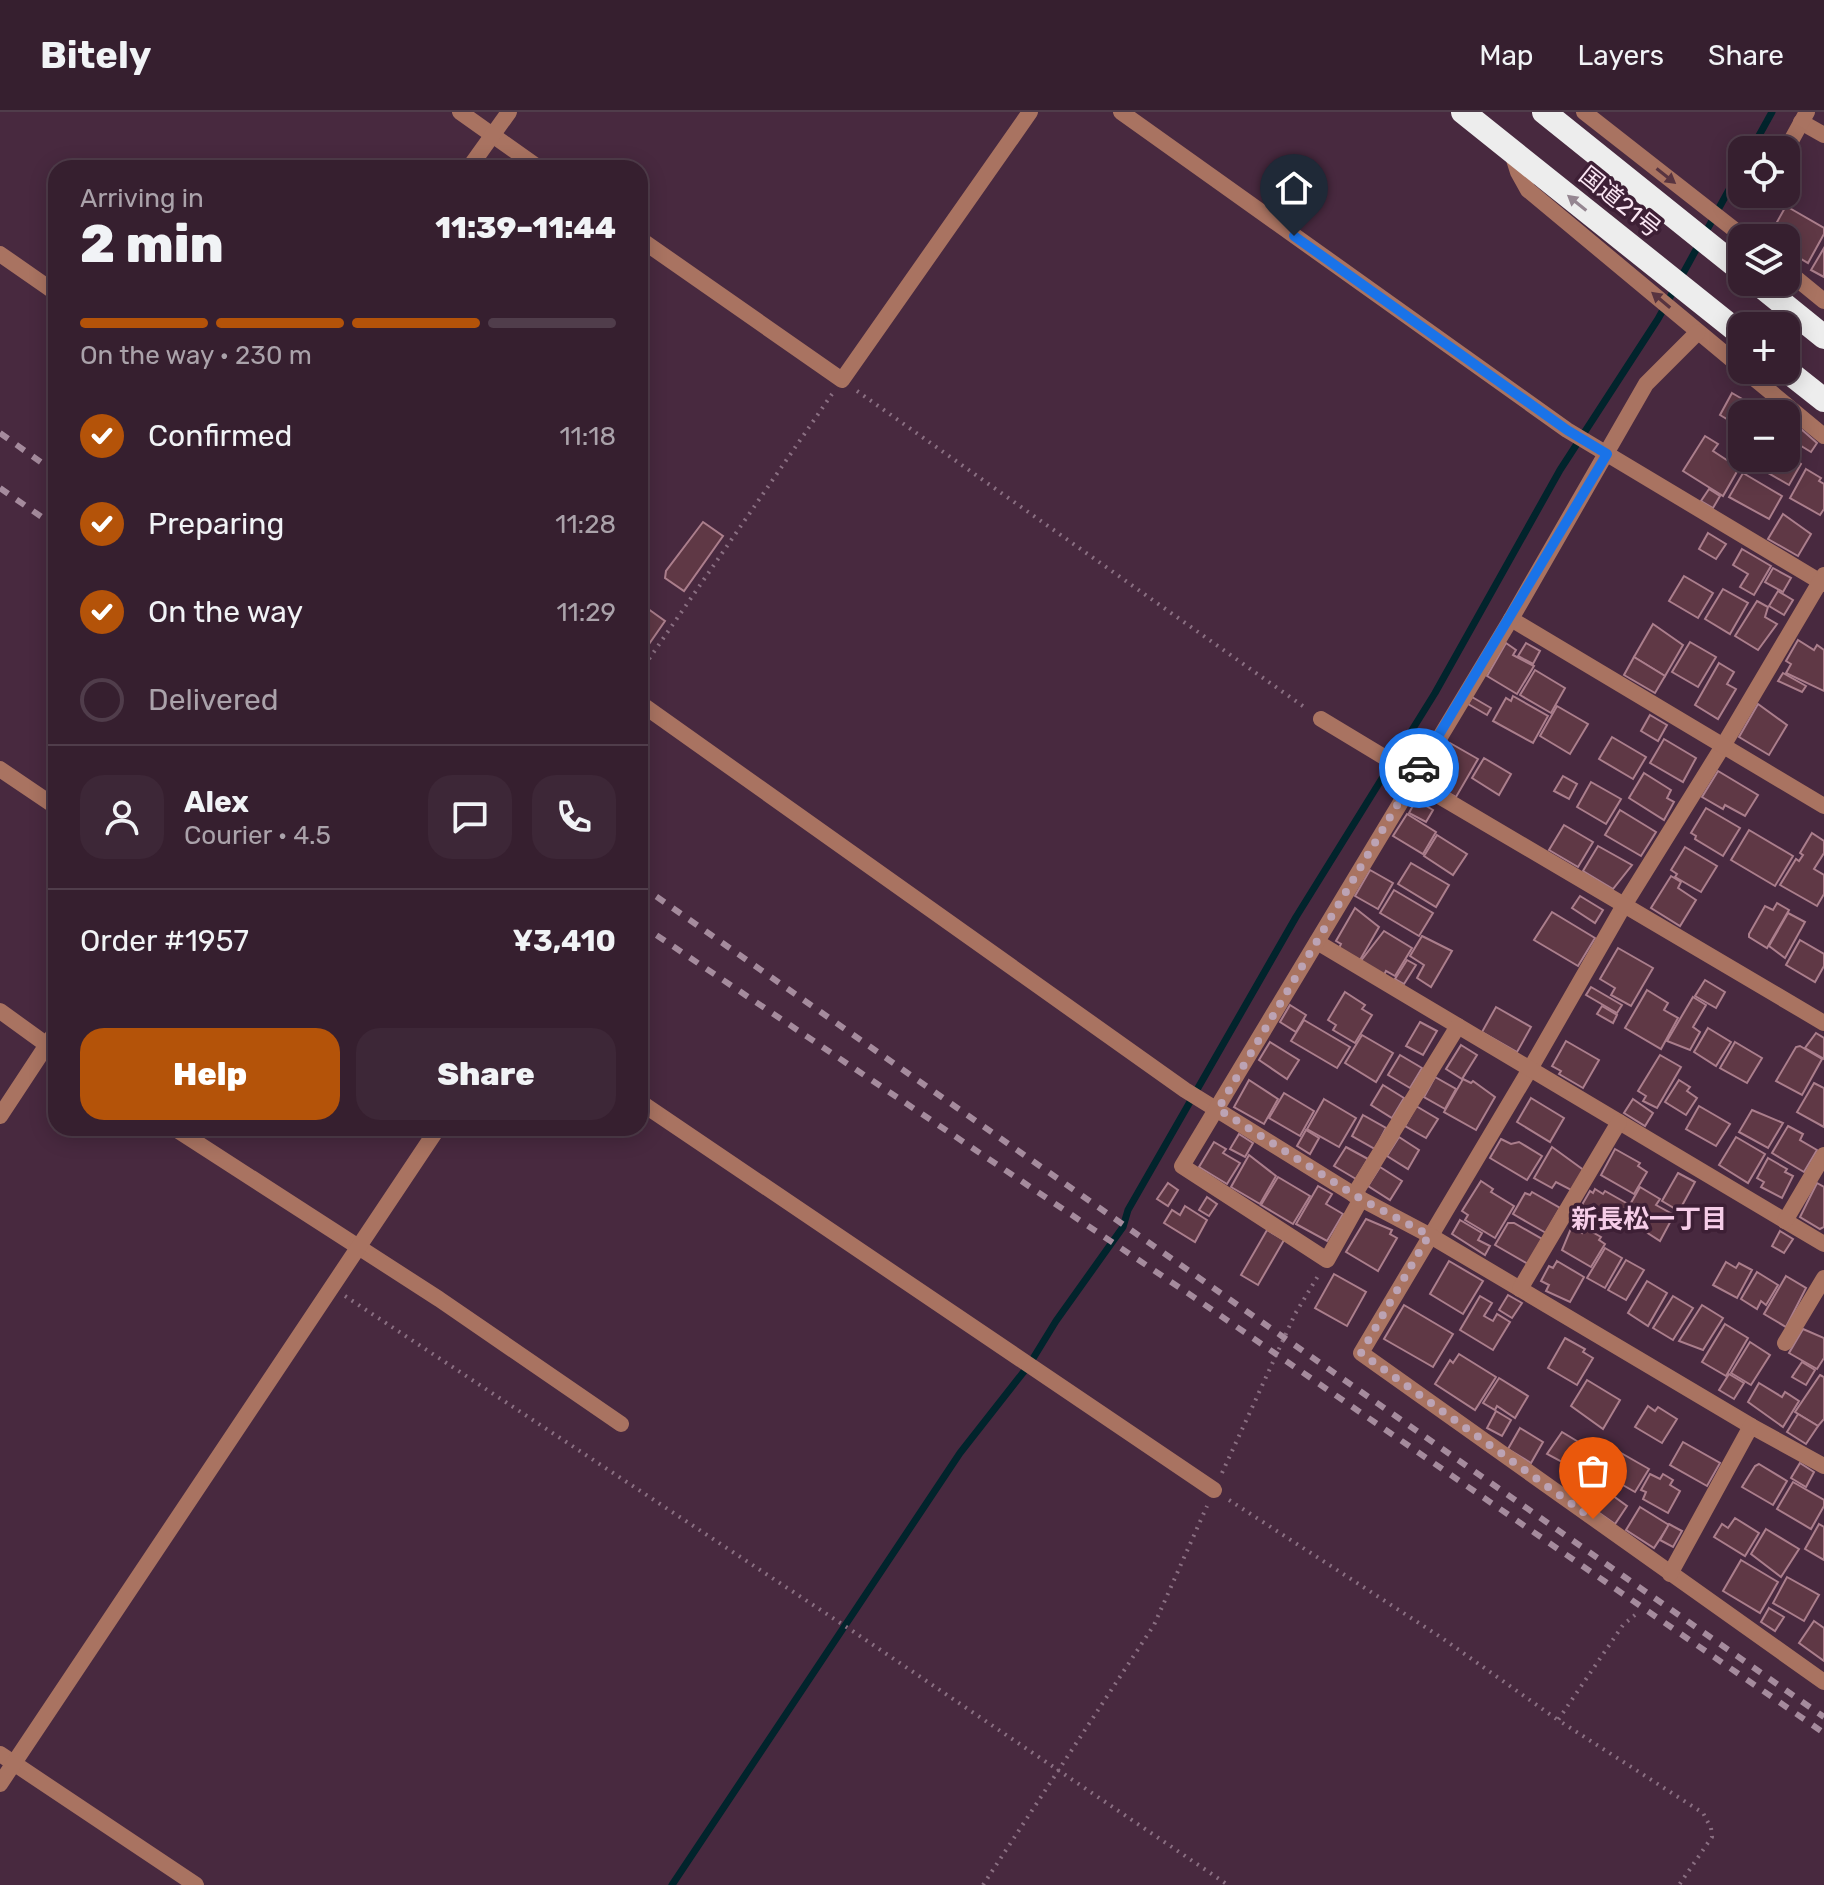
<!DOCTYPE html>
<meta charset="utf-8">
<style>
:root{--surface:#361f2f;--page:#3d2737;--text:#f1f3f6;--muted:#aaa2aa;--line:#503d4b;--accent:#b45309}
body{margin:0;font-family:Rubik,"Noto Sans JP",sans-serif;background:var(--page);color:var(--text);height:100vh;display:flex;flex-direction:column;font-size:30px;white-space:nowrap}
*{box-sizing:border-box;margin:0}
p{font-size:26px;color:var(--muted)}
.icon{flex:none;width:44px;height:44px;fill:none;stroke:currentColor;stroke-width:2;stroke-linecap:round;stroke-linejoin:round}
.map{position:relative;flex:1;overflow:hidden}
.sheet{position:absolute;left:48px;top:48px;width:600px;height:976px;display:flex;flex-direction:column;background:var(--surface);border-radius:24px;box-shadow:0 4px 20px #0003,0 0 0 2px var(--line)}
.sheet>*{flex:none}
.buttons{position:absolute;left:1728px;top:24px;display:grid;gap:16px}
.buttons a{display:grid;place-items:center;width:72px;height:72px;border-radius:16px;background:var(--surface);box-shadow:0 4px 20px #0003,0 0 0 2px var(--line);font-size:40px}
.pin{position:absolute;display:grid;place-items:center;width:68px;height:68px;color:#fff;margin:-82px -34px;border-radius:50% 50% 50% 0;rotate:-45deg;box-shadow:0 0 8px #0007}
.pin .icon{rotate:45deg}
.courier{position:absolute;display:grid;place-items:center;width:80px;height:80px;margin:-40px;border:6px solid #1a73e8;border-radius:50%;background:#fff;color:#222;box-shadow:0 2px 10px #0007}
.head em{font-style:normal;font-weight:800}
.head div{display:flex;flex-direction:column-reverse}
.head{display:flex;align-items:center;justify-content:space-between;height:136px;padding:0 32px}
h1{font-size:52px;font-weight:800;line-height:60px}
.bar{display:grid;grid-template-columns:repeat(4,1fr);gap:12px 8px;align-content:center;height:96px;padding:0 32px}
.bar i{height:10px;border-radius:6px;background:var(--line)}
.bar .current{background:var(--accent)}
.bar p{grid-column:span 4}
.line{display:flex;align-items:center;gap:20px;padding:0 32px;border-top:2px solid var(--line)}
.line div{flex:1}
.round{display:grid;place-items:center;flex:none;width:84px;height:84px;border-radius:24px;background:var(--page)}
ol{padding:0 32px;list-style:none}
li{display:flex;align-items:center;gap:24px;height:88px}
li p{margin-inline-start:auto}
li .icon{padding:8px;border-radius:50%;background:var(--accent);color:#fff;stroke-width:4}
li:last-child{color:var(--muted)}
li i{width:44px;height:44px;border:4px solid var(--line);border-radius:50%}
.button{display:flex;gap:16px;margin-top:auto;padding:16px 32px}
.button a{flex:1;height:92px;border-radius:24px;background:var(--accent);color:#fff;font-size:32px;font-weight:800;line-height:92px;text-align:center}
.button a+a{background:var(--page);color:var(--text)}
header{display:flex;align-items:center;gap:48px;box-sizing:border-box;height:112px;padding:0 40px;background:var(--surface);border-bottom:2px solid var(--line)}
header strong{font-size:38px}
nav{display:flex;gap:44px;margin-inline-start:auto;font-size:28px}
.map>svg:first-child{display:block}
</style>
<header>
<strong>Bitely</strong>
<nav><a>Map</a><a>Layers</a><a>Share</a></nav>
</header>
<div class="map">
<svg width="1824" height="1773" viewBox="0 0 1824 1773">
<rect width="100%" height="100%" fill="#48293f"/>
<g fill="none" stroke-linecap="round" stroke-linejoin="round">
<g stroke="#01242c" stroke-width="7">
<path d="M1751,38l21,-38"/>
<path d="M672,1773l288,-432 69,-88 27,-44 67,-94 5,-17 168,-293 139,-224 125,-223 98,-151 84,-153"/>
</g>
</g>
<g fill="#5f3845" stroke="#ab7e8c" stroke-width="2">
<path d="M1786,94l38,22v6l-16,29 -22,-13v-12h-18z"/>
<path d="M1824,136v29l-13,-7z"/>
<path d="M1732,281l36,21h-26v14l-22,-13z"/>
<path d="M1801,317l16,14 -6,9 -18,-11z"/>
<path d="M1705,324l13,8 -5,7 26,17 -16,28 -40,-25z"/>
<path d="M1786,339l15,13 -12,21 -38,-22 2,-5h33z"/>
<path d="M1806,357l15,9 -2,3 5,3v25l-4,6 -30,-17z"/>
<path d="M1743,361l39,23 -13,23 -40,-22z"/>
<path d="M1709,377l11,7 -7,12 -12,-7z"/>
<path d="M1783,402l28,20 -13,22 -30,-17z"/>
<path d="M703,410l20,14 -39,55 -19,-13 1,-7z"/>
<path d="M1708,421l18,11 -10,15 -17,-10z"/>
<path d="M1742,437l29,17 -17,29 -14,-8 8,-13 -15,-9z"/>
<path d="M1773,456l18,10 -8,14 -18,-10z"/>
<path d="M1684,464l29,17 -15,25 -29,-17z"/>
<path d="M1723,477l25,14 -18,31 -25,-15z"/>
<path d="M1778,479l15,9 -9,15 -15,-9z"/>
<path d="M1757,489l11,6 -3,10 12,7 -19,26 -23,-14z"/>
<path d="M644,494l21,15 -25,36v-46z"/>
<path d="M1653,512l30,21 -18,31 -31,-19z"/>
<path d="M1798,528l16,10 3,-5 7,5v41l-38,-18 5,-9 -5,-3z"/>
<path d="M1690,530l26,15 -18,30 -26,-15z"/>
<path d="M1506,531l10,7 -3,5 21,11 -17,28 -30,-18z"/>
<path d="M1526,531l14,8 -7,13 -15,-8z"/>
<path d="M1634,545l31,19 -10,17 -31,-18z"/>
<path d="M1719,551l15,9 -7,12 9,5 -18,30 -23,-14z"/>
<path d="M1535,558l30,18 -14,25 -31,-18z"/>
<path d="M1783,561l23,13 -4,6 -24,-11z"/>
<path d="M1513,584l35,20 -15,27 -40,-22 13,-23 5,3z"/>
<path d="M1472,585l19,11 -4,7 -19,-11z"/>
<path d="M1758,592l29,21 -18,30 -30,-18z"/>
<path d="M1557,594l31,18 -18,30 -30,-18z"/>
<path d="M1650,603l17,10 -9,16 -17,-10z"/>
<path d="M1612,625l34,20 -13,22 -34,-20z"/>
<path d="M1664,627l32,19 -13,24 -33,-19z"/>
<path d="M1450,631l28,16 -22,38 -26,-15 -3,-10 8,-13 4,2z"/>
<path d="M1484,646l27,16 -12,21 -27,-17z"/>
<path d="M1718,659l40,24 -13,21 -20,-11 -2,4 -21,-12z"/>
<path d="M1644,661l27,17 -4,8 7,4 -10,18 -35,-22z"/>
<path d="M1563,664l14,8 -8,15 -15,-8z"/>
<path d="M1591,670l30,17 -15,25 -29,-17z"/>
<path d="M1416,688l17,10 -7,12 -17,-9z"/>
<path d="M1706,696l34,20 -17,28 -28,-17 1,-3 -5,-3z"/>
<path d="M1620,698l36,22 -15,24 -36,-21z"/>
<path d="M1407,702l29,18 -13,22 -30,-18z"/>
<path d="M1564,713l29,17 -15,25 -29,-17z"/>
<path d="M1749,718l44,26 -18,30 -44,-26z"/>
<path d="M1812,721l12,8v12l-10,16 10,6v19l-7,12 -37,-21 16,-26 3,2 4,-6 -3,-2z"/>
<path d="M1437,723l30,19 -14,21 -29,-19z"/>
<path d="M1598,734l34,19 -19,24 -30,-18z"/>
<path d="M1685,735l32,19 -16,26 -26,-15 2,-3 -6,-4z"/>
<path d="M1411,751l38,22 -13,22 -38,-23z"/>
<path d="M1370,758l23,13 -15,26 -23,-13z"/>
<path d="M1671,764l10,6 -3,6 18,12 -16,26 -29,-18z"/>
<path d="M1394,778l39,23 -14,23 -39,-23z"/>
<path d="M1580,784l23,14 -8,13 -23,-15z"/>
<path d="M1777,791l12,7 -22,38 -18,-11v-3l16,-28 8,4z"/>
<path d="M1355,796l24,19 -19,33 -21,-12 2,-4 -5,-3z"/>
<path d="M1552,800l43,26 -17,28 -44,-26z"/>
<path d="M1788,801l17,9 -20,36 -16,-12z"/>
<path d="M1384,819l28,17 -17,28 -9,-5 -2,4 -24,-13z"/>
<path d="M1422,824l30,15 -21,36 -14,-9 7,-13 -14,-9z"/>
<path d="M1800,828l24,14v12l-9,16 -29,-17z"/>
<path d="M1618,836l35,20 -22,38 -20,-11 4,-7 -15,-9z"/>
<path d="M1407,848l9,5 -12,19 -9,-5z"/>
<path d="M1705,868l20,12 -9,16 -21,-12z"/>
<path d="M1591,875l31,18 -5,8 -31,-18z"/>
<path d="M1647,878l21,13 -4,7 14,8 -17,31 -36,-21z"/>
<path d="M1345,880l20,13 -3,4 10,6 -17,28 -22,-13 3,-5 -8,-5z"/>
<path d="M1693,885l13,8 -13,22 7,5 -10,18 -23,-9z"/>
<path d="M1290,893l16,10 -10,17 -16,-10z"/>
<path d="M1602,894l15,9 -4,8 -16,-9z"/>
<path d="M1496,895l35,20 -14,25 -35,-20z"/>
<path d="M1304,908l46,27 -13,21 -46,-27z"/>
<path d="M1420,910l17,9 -14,24 -17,-9z"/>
<path d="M1708,916l23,14 -15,24 -22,-14z"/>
<path d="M1816,921l8,5v21l-19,-11z"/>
<path d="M1362,923l31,18 -17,29 -31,-19z"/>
<path d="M1566,929l33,19 -16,28 -24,-14 2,-3 -9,-5z"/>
<path d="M1270,930l29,18 -12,19 -28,-19z"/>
<path d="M1735,930l27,16 -15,25 -27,-15z"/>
<path d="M1461,933l16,10 -15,24 -16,-10z"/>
<path d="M1800,934l22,13 -20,36 -26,-14 20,-34z"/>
<path d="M1400,943l22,13 -12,20 -22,-13z"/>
<path d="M1660,943l21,12 -24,41 -14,-7 3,-5 -8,-5z"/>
<path d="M1435,965l21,12 -11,20 -21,-12z"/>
<path d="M1463,967l8,4 2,-2 22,16 -19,33 -32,-18z"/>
<path d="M1249,968l29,19 -14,25 -30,-17z"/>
<path d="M1679,968l11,7 -3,4 10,7 -11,17 -21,-13z"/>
<path d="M1814,971l10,5v39l-27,-15z"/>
<path d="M1383,973l21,13 -12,20 -21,-13z"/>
<path d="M1284,981l30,18 -14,25 -31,-18z"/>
<path d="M1531,986l33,20 -14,24 -33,-20z"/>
<path d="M1324,987l32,19 -17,29 -32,-18z"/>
<path d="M1633,987l20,14 -8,13 -21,-13z"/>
<path d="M1416,994l22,13 -12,19 -21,-12z"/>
<path d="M1699,994l31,18 -14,22 -30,-17z"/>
<path d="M1752,998l31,13 -15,25 -29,-16z"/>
<path d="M1363,1003l23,13 -11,21 -23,-13z"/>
<path d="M1788,1014l15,8 -3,6 17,10 -13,22 -32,-19z"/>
<path d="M1306,1018l13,8 -9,16 -13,-8z"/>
<path d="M1239,1022l14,9 -8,14 -15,-8z"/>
<path d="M1399,1025l20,13 -11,19 -21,-13z"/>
<path d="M1736,1025l29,17 -17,29 -29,-18z"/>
<path d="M1501,1027l10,5 8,-2 23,14 -15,24 -37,-22z"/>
<path d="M1214,1030l12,7 -3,4 17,10 -13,21 -28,-17z"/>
<path d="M1346,1035l22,12 -12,20 -22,-13z"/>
<path d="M1552,1035l33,24 -12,20 -17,-9 -4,6 -18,-10z"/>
<path d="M1615,1037l25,14 -2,3 9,6 -13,22 -33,-19z"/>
<path d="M1249,1043l27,21 -16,28 -29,-17z"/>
<path d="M1768,1046l19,11 -2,3 8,4 -11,22 -21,-11 3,-5 -7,-4z"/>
<path d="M1380,1055l22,14 -12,19 -22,-14z"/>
<path d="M1678,1061l17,9 -16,29 -17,-10z"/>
<path d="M1278,1065l32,19 -17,28 -32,-19z"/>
<path d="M1481,1069l12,8 -2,3 23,14 -19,32 -30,-18 3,-5 -6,-4z"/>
<path d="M1168,1071l10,7 -10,16 -11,-7z"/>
<path d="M1817,1071l7,4v40l-4,2 -20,-12z"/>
<path d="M1318,1074l14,8 -6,10 17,10 -16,27 -31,-17z"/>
<path d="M1640,1075l20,12 -4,6 18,10 -14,26 -37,-24z"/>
<path d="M1595,1077l8,5 2,-3 23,13 -14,24 -35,-18 11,-19 3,2z"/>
<path d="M1532,1080l28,16 -14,25 -33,-19 12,-21 5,2z"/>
<path d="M1207,1085l10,7 -8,12 -10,-6z"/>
<path d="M1185,1094l22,14 -12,22 -31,-19 8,-13 8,5z"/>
<path d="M1366,1107l26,11 -2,4 7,4 -19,33 -32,-19z"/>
<path d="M1460,1108l22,13 -4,7 12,6 -5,9 -33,-21z"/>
<path d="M1508,1111h6l28,16 -14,25 -33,-19z"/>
<path d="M1572,1114l10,7 3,-5 16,9 -2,3 6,4 -14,23 -29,-17z"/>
<path d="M1267,1118l17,10 -26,45 -17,-10z"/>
<path d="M1780,1119l13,8 -9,14 -12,-7z"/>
<path d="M1605,1136l17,10 -17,30 -18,-10z"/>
<path d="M1626,1148l18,10 -18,30 -18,-10z"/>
<path d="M1449,1149l34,20 -20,33 -33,-20z"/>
<path d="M1557,1149l27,16 -14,25 -24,-11 3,-6 -8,-4 8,-15 4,2z"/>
<path d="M1726,1150l10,6 3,-5 13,7 -15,28 -24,-13z"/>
<path d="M1757,1160l21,13 -12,20 -5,-4 -4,8 -16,-10z"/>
<path d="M1334,1162l32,18 -19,34 -32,-18z"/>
<path d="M1786,1164l20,12 -20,39 -22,-13z"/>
<path d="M1647,1169l20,12 -19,33 -20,-13z"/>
<path d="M1508,1183l14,8 -10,15 -13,-8z"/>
<path d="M1480,1184l12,7 -8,13 9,5 4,-7 13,8 -17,28 -33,-20z"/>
<path d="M1673,1184l20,12 -20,32 -20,-12z"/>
<path d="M1404,1193l49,29 -20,33 -49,-28z"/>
<path d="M1702,1193l21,13 -20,32 -24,-9z"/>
<path d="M1725,1212l23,14 -22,38 -24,-14z"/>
<path d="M1803,1217l21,9v20l-7,11 -28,-16z"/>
<path d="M1565,1226l20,11 -2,3 10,6 -16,27 -29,-17z"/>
<path d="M1750,1230l20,13 -19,30 -20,-12z"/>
<path d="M1459,1242l37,23 -21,33 -40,-26 15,-24 3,3z"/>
<path d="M1802,1250l13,8 -9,15 -14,-8z"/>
<path d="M1729,1262l15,9 -10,16 -15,-9z"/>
<path d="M1820,1263l4,2v42l-6,7 -23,-14z"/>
<path d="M1499,1266l29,18 -13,22 -18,-12 -2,4 -12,-7z"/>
<path d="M1587,1268l33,20 -17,29 -32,-23z"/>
<path d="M1759,1271l23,14 3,-5 14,9 -16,26 -35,-25z"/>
<path d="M1648,1294l7,5 3,-4 19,12 -15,24 -27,-16z"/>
<path d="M1496,1299l15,9 -9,16 -15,-8z"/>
<path d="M1798,1302l20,12 -12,18 -19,-12z"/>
<path d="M1520,1316l23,14 -12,21 -23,-14z"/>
<path d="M1562,1320l28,17 -13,21 -30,-16z"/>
<path d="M1683,1330l37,21 -13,23 -37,-21z"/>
<path d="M1614,1337l35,20 -14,23 -35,-20z"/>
<path d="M1800,1351l14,9 -8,15 -15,-9z"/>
<path d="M1759,1352l28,17 -14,24 -31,-18 13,-21z"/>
<path d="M1650,1362l10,5 3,-5 10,6 -3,5 10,6 -12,22 -25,-14 3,-7 -5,-2z"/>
<path d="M1793,1370l31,18v6l-13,23 -34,-20z"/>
<path d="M1601,1375l26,19 -12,18 -27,-19z"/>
<path d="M1640,1395l29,18 -15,23 -28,-18z"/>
<path d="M1735,1406l24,15 -14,23 -31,-19 8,-13 6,4z"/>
<path d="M1669,1412l13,7 -9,16 -13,-7z"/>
<path d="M1819,1412l5,3v33l-19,-11z"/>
<path d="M1766,1417l33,20 -18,28 -30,-23z"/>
<path d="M1741,1448l37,22 -18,31 -37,-22z"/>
<path d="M1787,1465l32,18 -15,26 -31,-18z"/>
<path d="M1769,1496l15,9 -9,14 -14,-9z"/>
<path d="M1814,1509l10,7v33l-25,-18z"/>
</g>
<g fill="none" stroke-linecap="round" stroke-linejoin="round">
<g stroke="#8a6f82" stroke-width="4" stroke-dasharray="2 6" stroke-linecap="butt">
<path d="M857,279l450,318"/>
<path d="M640,560l192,-278"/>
<path d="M345,1184l509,336 374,253"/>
<path d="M1222,1361l73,-159 23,-38"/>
<path d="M1229,1388l213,138 116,82"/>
<path d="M1635,1503l-12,10 -65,95 145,93 8,15 1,9 -33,48"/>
<path d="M983,1773l171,-260 53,-119"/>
</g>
<g stroke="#a97361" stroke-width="16">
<path d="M460,0l79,56"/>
<path d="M1121,0l446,318 257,154"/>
<path d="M1584,0l161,126"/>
<path d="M1801,10l23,13"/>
<path d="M1786,38l21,-38"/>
<path d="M1512,41l6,19 10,18 214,178"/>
<path d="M469,56l40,-56"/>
<path d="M640,127l202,141 188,-268"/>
<path d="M0,142l56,39"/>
<path d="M1786,158l38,31"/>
<path d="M1744,258l80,66"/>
<path d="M1824,463l-101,171 -100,161 -93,162 -169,284 463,329"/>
<path d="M1511,507l313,187"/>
<path d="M640,591l545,387 176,109 68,36 322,191"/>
<path d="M1321,607l83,50 8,11 412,243"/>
<path d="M0,657l56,38"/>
<path d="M1317,830l507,302"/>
<path d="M0,899l54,39"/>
<path d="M640,990l574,388"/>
<path d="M0,1004l56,-85"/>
<path d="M174,1016l265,171 182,125"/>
<path d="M1354,1083l104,-169"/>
<path d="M1361,1087l-34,61 -145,-94 329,-547 135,-235 52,-52"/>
<path d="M1785,1109l39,-66"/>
<path d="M1520,1177l99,-167"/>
<path d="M1785,1231l39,-65"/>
<path d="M1670,1462l81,-148 73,40"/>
<path d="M0,1642l196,131"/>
<path d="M0,1672l438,-656"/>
</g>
<g stroke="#ededed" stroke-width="24">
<path d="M1463,0l279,223"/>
<path d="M1544,0l198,159"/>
<path d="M1756,170l68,55"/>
<path d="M1786,258l38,30"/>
</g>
<g stroke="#a58b9d" stroke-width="6" stroke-dasharray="10 10" stroke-linecap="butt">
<path d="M0,321l56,40"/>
<path d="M0,376l56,39"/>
<path d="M640,773l1184,832"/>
<path d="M640,812l555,374 629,435"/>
</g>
</g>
<defs><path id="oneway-solid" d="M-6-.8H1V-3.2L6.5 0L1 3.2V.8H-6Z" transform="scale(2)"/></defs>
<g fill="#583440">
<use href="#oneway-solid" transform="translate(1666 64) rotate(38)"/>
<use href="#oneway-solid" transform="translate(1661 188) rotate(-140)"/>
</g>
<use fill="#958691" href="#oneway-solid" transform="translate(1577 91) rotate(-141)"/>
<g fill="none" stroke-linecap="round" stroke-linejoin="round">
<path stroke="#bca3b4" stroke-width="8" stroke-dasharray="0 14.4" d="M1419,656l-201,341 143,90 68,36 -68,118 232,166"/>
<path stroke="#1a73e8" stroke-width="10" d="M1294,124l273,194 40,24 -188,314"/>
</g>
<g text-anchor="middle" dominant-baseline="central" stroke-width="7" stroke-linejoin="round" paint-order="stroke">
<g font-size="24" fill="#fae5f3" stroke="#3d1f35">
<text transform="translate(1620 90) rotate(39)">国道21号</text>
</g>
<g font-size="26" font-weight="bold" fill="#f6cde8" stroke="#3d1f35">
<text x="1649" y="1107">新長松一丁目</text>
</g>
</g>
</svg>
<div class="buttons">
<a><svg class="icon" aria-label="locate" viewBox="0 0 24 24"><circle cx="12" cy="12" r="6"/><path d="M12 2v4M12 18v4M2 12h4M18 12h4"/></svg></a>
<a><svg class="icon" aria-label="layers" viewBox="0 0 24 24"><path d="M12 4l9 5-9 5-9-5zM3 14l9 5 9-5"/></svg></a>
<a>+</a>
<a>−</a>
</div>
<div class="pin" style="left:1593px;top:1407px;background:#ea580c"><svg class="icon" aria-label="bag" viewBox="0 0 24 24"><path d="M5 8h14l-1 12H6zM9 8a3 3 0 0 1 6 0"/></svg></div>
<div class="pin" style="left:1294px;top:124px;background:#1f2937"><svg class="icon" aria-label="home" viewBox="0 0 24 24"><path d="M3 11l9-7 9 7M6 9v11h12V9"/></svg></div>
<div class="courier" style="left:1419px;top:656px"><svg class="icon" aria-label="car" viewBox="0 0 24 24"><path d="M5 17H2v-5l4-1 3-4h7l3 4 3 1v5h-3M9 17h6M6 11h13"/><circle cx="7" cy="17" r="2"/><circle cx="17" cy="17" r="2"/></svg></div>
<section class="sheet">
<div class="head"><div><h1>2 min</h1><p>Arriving in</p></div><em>11:39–11:44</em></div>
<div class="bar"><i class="current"></i><i class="current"></i><i class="current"></i><i></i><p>On the way · 230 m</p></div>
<ol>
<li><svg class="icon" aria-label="check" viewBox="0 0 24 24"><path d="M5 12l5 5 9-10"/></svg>Confirmed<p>11:18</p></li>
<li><svg class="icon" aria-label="check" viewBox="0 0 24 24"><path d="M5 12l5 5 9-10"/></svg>Preparing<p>11:28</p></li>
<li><svg class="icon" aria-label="check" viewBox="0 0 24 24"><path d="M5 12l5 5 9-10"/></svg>On the way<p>11:29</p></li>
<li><i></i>Delivered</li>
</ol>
<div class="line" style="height:144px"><a class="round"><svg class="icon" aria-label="person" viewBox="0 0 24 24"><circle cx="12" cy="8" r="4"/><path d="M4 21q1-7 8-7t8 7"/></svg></a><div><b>Alex</b><p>Courier · 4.5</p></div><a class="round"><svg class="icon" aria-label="chat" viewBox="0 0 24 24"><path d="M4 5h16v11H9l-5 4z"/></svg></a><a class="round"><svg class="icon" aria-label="phone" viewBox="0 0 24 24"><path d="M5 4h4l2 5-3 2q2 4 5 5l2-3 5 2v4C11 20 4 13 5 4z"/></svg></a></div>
<div class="line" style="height:104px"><div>Order #1957</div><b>¥3,410</b></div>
<div class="button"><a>Help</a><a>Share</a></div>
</section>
</div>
